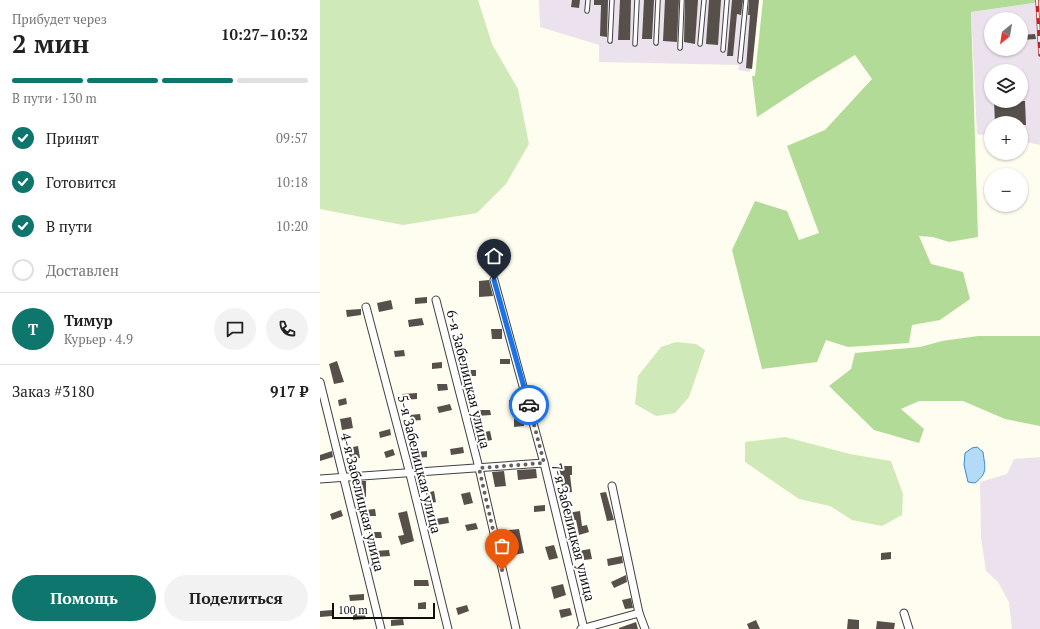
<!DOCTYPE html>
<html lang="ru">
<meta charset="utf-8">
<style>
:root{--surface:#fff;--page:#f2f2f2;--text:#222;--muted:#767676;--line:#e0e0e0;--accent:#0f766e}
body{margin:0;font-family:"PT Serif",serif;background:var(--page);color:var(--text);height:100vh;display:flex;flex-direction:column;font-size:15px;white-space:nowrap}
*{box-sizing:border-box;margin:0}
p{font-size:13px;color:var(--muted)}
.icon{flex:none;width:22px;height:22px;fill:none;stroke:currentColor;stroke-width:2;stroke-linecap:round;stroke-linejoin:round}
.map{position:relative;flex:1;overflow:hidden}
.sheet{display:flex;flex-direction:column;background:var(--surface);width:320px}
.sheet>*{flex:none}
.needle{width:26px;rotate:210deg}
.buttons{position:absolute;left:664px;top:12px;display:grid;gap:8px}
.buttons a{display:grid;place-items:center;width:44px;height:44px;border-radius:50%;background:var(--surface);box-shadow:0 1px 3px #0004;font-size:20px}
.scale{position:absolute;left:12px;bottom:10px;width:103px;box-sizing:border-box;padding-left:4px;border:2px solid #0e0e0e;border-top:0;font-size:11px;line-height:14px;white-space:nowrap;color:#0e0e0e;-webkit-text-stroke:3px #fff;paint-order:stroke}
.pin{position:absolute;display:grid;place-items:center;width:34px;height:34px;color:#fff;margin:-41px -17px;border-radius:50% 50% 50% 0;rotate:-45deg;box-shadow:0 0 4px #0007}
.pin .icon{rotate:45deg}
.courier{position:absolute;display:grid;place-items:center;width:40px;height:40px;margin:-20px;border:3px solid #1a73e8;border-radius:50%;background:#fff;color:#222;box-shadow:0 1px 5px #0007}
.summary em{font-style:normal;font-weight:600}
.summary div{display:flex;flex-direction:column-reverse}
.summary{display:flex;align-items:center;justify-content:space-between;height:68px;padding:0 12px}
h1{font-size:26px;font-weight:600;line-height:30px}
.bar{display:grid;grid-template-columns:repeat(4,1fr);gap:6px 4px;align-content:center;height:48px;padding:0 12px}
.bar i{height:5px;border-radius:3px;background:var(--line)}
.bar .selected{background:var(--accent)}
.bar p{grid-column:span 4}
.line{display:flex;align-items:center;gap:10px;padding:0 12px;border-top:1px solid var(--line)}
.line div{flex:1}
.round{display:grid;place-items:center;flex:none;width:42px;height:42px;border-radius:21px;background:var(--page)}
ol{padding:0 12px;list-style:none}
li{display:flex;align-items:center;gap:12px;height:44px}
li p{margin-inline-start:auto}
li .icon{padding:4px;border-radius:50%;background:var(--accent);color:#fff;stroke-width:4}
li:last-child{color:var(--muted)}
li i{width:22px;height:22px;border:2px solid var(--line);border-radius:50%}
.primary-button{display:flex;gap:8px;margin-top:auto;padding:8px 12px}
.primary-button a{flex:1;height:46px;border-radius:24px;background:var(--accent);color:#fff;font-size:16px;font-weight:600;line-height:46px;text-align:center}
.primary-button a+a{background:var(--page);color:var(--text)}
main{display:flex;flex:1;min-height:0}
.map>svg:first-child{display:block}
</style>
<main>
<section class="sheet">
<div class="summary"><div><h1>2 мин</h1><p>Прибудет через</p></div><em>10:27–10:32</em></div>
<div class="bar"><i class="selected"></i><i class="selected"></i><i class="selected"></i><i></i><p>В пути · 130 m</p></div>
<ol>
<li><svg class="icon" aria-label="check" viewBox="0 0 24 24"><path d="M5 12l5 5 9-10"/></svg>Принят<p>09:57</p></li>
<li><svg class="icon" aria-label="check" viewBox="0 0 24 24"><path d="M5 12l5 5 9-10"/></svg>Готовится<p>10:18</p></li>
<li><svg class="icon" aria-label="check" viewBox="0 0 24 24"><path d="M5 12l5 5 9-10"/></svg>В пути<p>10:20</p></li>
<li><i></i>Доставлен</li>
</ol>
<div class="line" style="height:72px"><b class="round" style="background:var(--accent);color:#fff">Т</b><div><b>Тимур</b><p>Курьер · 4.9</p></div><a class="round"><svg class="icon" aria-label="chat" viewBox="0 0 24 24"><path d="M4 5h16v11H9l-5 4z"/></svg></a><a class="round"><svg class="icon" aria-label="phone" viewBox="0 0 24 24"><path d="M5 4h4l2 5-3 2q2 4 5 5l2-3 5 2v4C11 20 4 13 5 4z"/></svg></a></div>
<div class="line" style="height:52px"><div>Заказ #3180</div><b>917 ₽</b></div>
<div class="primary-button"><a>Помощь</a><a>Поделиться</a></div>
</section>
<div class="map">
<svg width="720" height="629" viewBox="0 0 720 629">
<rect width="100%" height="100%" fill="#fffdef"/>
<g fill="#ece2ed" fill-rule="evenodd">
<path d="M219,0h219l-8,72 -12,-2 1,-5 -140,-3v-17l-59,-18z"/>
<path d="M720,2v143l-19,-4v-18h-30v13l-14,-2 -6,-122zM671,19h30v30h-30zM671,71h30v30h-30z"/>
<path d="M720,457v172h-28l-3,-27 -11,-20 -12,-11 -5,-33 -1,-56 27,-8 7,-15z"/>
</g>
<g fill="#cfeab8">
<path d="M0,0h158l14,44 26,45 11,55 -23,40 -29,29 -74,12 -83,-16z"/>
<path d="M356,342l20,2 9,6 -16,47 -14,16 -19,3 -21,-12 3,-28 23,-29z"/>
<path d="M465,437l65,17 41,7 12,33 -1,21 -20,11 -30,-6 -22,-14 -31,-7 -54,-37v-20z"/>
</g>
<g fill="#b2db97">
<path d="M443,0h277v2l-69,10 7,225 -29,5 -16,-5 -14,-1 12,28 32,8 7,27 -30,21 -28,5 -3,18 -61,4 -22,-7 -9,22 -55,7 -30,-119 23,-49 32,10 12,29 20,-7 -32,-87 38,-16 47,-51 -17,-24 -43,26 -55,36 -5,-41h3z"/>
<path d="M658,336h62v90l-35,-7 -42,-18h-44l-18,8 23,20 -5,14 -45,-13 -45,-44 22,-17 4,-16 65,-6 22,-6z"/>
</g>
<path fill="#b3daf7" stroke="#388ad0" d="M657,447l6,5c2,16 5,21 -8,31l-7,-1 -4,-17 1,-12 7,-5z"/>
<g fill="#57504a">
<path d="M252,0h8l-1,8 -8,-1z"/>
<path d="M274,0h14l-1,37 -7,-1 1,-31h-7z"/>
<path d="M300,0h11l-1,40h-12z"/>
<path d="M324,0h10l-2,39h-10z"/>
<path d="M345,0h14l-2,42 -14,-1z"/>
<path d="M365,0h13l-3,44 -11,-2z"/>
<path d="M389,0h12l-3,45 -12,-1z"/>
<path d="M412,0h11l-2,15 -4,-1 -4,42h-6z"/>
<path d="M429,0h10l-7,69 -6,-1 4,-53h-2z"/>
<path d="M715,34l1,5 -15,1v-5z"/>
<path d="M705,101l1,24h-5v-2h-26l-1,-21z"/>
<path d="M169,280l4,16 -14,1v-16z"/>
<path d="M107,297v6l-12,1v-6z"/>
<path d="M71,300l2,9 -14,3 -2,-9z"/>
<path d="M41,309v6l-14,2 -1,-7z"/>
<path d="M102,318l2,7 -15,2 -1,-7z"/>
<path d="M171,329h11v10h-10z"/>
<path d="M84,350l1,6 -10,1 -1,-6z"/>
<rect x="180" y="359" width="10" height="5"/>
<path d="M17,361l7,21 -10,2 -5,-20z"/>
<path d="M122,362v6l-10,1v-6z"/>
<path d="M146,370h10v6h-9z"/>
<path d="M117,384h10l1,6 -10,1z"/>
<path d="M97,393v6l-14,1 -1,-6z"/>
<path d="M26,398l1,6 -8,2 -1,-6z"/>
<rect x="189" y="400" width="12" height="6"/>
<path d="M130,404l2,6 -13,3 -2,-6z"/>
<path d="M157,410h13l1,5 -14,1z"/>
<path d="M100,414l1,6 -11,1v-6z"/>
<path d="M31,417l2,11 -11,2 -2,-11z"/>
<path d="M194,419h10v7l-10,1z"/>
<path d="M70,429l1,6 -11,3 -1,-6z"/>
<path d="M170,431l2,9 -12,2 -2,-9z"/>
<path d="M38,446l2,12 -10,2 -2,-12z"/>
<path d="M143,447l1,6 -13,2 -1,-6z"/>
<path d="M73,449l2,6 -9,3 -2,-6z"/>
<path d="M12,451l1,6 -13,4v-6z"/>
<path d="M107,451v6l-10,1 -1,-6z"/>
<path d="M238,466h14v9h-2l2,17 -9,1z"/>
<path d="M216,469l1,9 -19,2 -1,-10z"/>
<path d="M184,471l2,15 -11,1 -3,-15z"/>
<rect x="40" y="481" width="6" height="16"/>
<path d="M114,491l2,11 -8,2 -2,-11z"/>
<path d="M150,492l3,11 -9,2 -3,-11z"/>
<path d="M286,492l8,28 -7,1 -7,-28z"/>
<path d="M225,505v6l-11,1v-6z"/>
<path d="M55,509l1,7h-11v-6z"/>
<path d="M21,510l2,6 -11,4 -2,-6z"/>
<path d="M87,511l7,30 -13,4 -3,-9 6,-1 -6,-22z"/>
<path d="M260,511l2,15 5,-1 2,7 -10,3 -3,-15 -8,1 -1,-8z"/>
<path d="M128,517l1,6 -12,2 -2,-6z"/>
<path d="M156,523l2,6 -11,2 -2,-6z"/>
<path d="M199,529l5,24 -10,2 -5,-25z"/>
<path d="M49,532h12l1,6h-13z"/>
<path d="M234,545l4,13 -9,2 -4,-13z"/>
<path d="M270,549l2,10 -8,1v-3l-5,1 -1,-7z"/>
<path d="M69,550l1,6 -15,1v-6z"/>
<path d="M571,552v7l-10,1v-7z"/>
<path d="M302,556l1,7 -15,3 -1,-7z"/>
<path d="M306,575l1,7 -13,6 -3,-6z"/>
<path d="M94,580h14l1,6h-15z"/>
<path d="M243,584l3,11 -12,4 -3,-12z"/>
<path d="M44,594v6l-14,1 -1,-6z"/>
<path d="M311,598l2,10 -8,1 -3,-9z"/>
<path d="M106,602v7h-8v-6z"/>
<path d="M147,605l2,6 -11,4 -2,-7z"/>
<path d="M250,608l2,7 -11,3 -2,-8z"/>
<path d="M12,610v6l-12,1v-6z"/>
<path d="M45,613l1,6 -13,1v-6z"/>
<path d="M83,619l1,6 -13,1v-6z"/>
<path d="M528,619l11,1v9h-12z"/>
<path d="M436,620l4,9h-11l-2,-5z"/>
<path d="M557,621l18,2 -1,6h-18z"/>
<path d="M316,622l2,7h-19v-1z"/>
</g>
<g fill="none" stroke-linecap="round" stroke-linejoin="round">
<defs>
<g id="lane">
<path d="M267,11l1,-11"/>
<path d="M290,41l2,-41"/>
<path d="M336,43l2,-43"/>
<path d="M315,44l2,-44"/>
<path d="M380,44l4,-44"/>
<path d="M360,48l2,-48"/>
<path d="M403,50l4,-50"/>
<path d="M420,61l6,-61"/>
</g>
<g id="street">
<path d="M174,280l50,183 40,166"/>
<path d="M116,300l43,168 37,161"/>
<path d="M46,307l44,167 38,155"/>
<path d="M0,382l61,247"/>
<path d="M0,479l224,-16"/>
<path d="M292,486l27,127 6,16"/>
<path d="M584,613l5,16"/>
<path d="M261,629l58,-16"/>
</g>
</defs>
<use href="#lane" stroke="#414141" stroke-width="5.5"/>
<use href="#street" stroke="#414141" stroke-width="9"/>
<use href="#lane" stroke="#fff" stroke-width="3.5"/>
<use href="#street" stroke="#fff" stroke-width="7"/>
<defs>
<path id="rail" d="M717,0l3,55"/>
</defs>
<use href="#rail" stroke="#c12523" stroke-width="3.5"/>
<use href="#rail" stroke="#fff" stroke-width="2" stroke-dasharray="6" stroke-linecap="butt"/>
</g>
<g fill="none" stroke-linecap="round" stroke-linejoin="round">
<path stroke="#62625d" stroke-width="4" stroke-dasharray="0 7.2" d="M182,570l-23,-102 65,-5 -15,-58"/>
<path stroke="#1a73e8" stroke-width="5" d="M174,280l35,125"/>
</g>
<g text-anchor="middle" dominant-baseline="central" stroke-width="4" stroke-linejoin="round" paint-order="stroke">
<g font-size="14" fill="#0e0e0e" stroke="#fff">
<text transform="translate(149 379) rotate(76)">6-я Забелицкая улица</text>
<text transform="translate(100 464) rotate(76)">5-я Забелицкая улица</text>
<text transform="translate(43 502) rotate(76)">4-я Забелицкая улица</text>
<text transform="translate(254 532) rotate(76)">7-я Забелицкая улица</text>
</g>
</g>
</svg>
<div class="buttons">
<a><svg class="needle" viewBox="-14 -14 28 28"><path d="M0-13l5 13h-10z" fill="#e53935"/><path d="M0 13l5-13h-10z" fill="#767676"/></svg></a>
<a><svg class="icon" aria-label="layers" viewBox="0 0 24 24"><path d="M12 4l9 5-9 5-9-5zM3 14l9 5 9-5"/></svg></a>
<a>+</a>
<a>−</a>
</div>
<div class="scale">100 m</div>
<div class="pin" style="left:182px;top:570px;background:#ea580c"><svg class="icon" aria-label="bag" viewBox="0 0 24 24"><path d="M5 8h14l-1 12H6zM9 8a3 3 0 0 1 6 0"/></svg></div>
<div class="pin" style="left:174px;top:280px;background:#1f2937"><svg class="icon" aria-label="home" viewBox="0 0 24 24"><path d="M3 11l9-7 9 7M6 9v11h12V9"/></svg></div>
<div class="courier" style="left:209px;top:405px"><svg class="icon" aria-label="car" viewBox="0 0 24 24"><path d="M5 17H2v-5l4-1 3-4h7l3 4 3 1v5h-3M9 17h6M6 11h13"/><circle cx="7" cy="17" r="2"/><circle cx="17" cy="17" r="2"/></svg></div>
</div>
</main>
